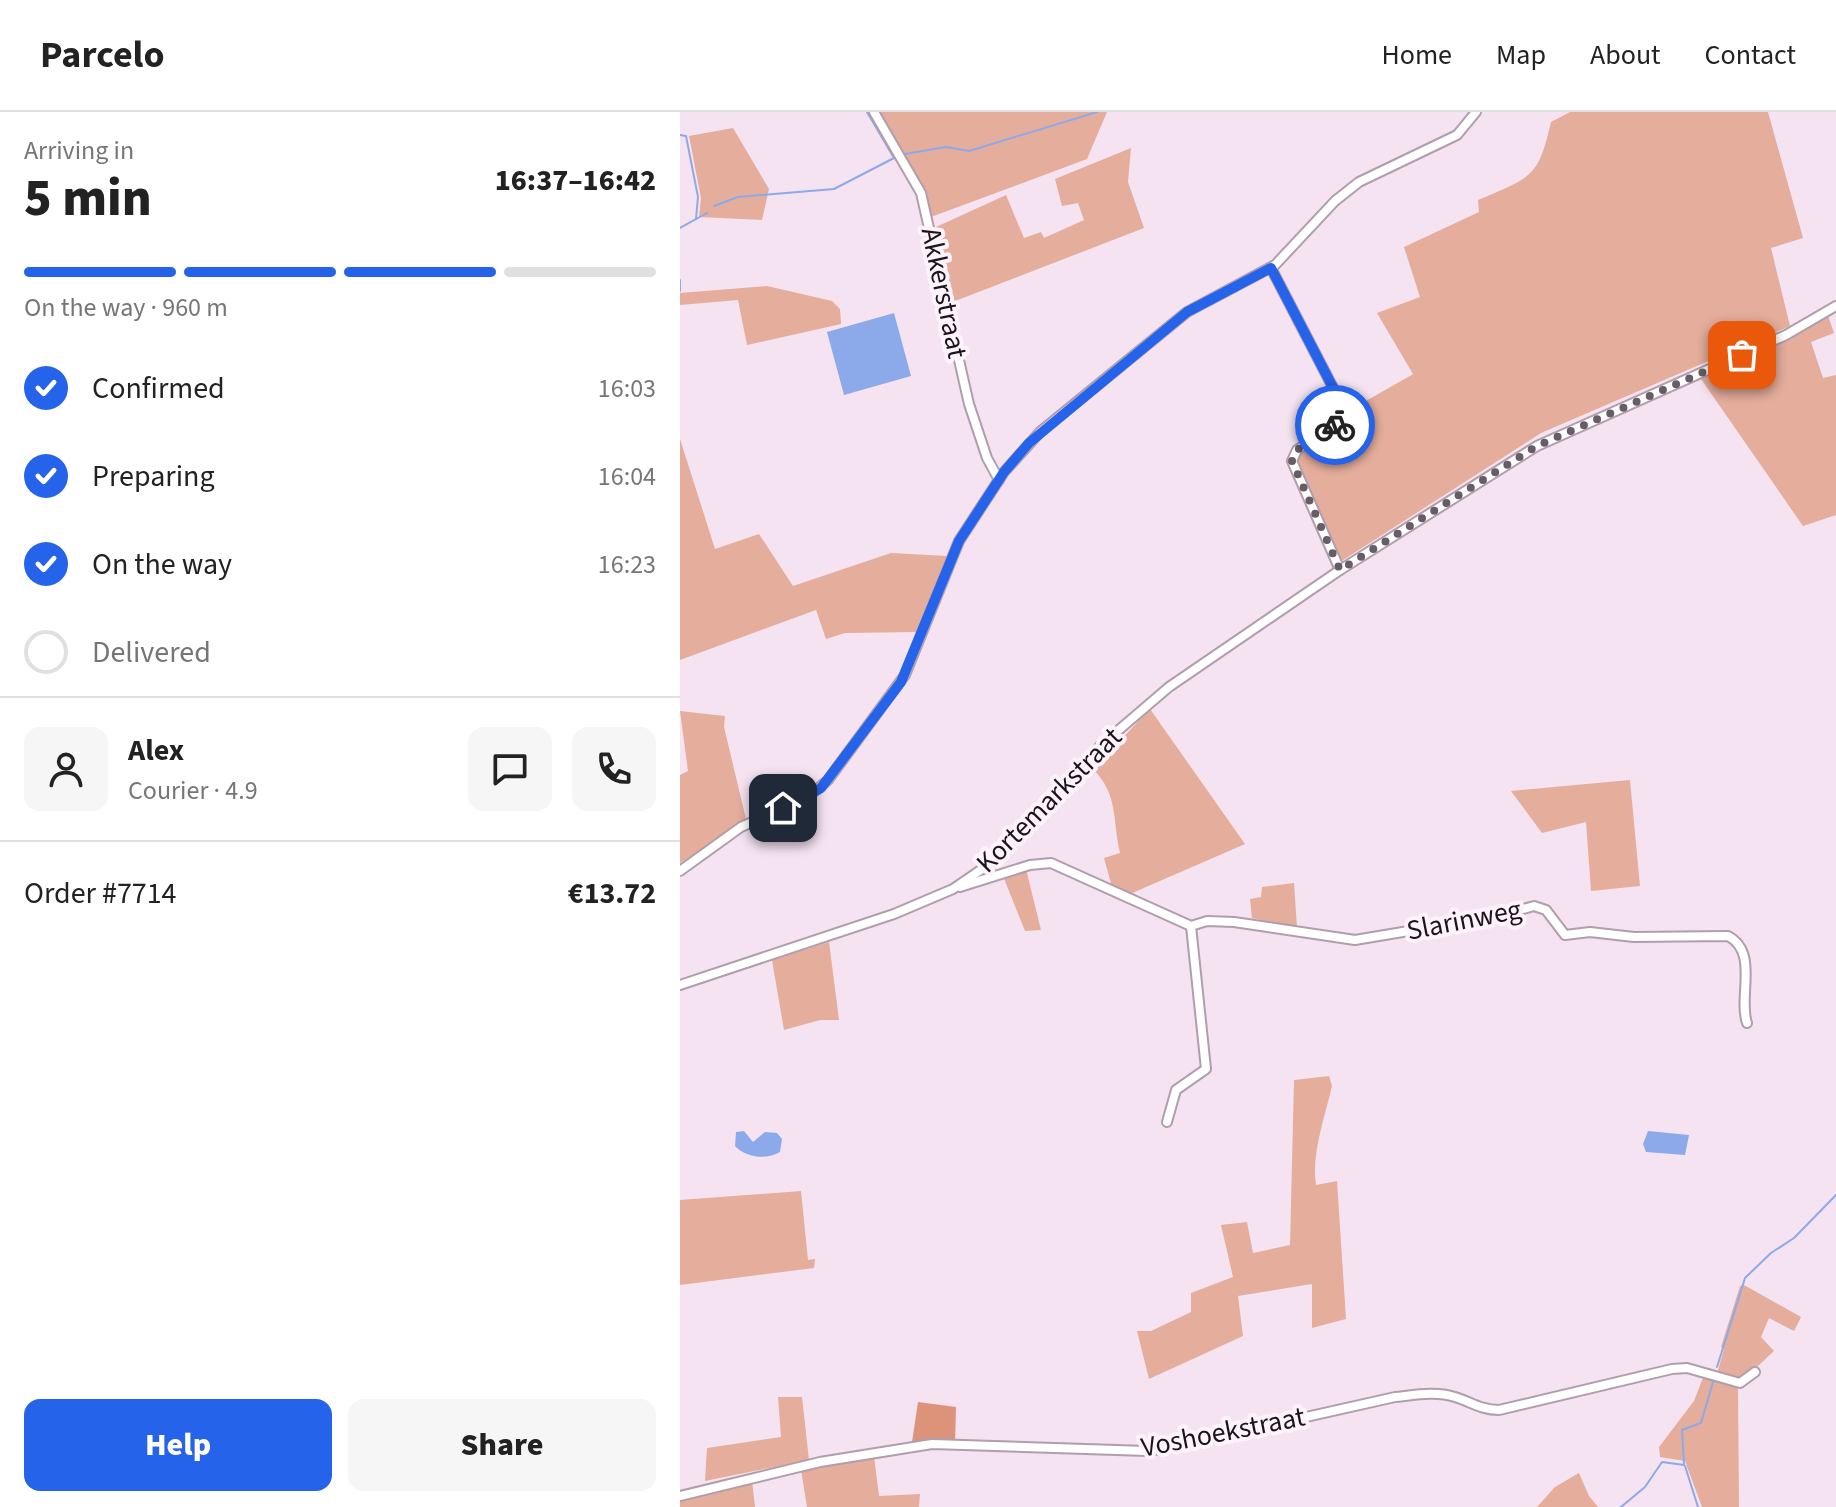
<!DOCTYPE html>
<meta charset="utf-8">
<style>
:root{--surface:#fff;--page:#f6f6f6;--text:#222;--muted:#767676;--line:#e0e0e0;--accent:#2563eb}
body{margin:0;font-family:"Source Sans 3",sans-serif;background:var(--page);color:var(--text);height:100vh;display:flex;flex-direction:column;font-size:30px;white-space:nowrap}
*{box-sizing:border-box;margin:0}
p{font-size:26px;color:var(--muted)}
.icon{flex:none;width:44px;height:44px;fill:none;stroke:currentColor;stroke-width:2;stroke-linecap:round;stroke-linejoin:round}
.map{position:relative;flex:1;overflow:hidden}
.side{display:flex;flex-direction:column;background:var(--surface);width:680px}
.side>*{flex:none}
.pin{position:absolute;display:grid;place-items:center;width:68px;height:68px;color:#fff;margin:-34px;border-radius:16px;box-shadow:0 4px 12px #0006}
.courier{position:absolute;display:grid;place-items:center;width:80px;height:80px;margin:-40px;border:6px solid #2563eb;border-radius:50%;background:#fff;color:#222;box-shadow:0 2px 10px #0007}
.overview em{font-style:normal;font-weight:800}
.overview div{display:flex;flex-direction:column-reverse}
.overview{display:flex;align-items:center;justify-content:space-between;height:136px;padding:0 24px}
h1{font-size:52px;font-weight:800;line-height:60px}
.bar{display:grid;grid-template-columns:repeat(4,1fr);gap:12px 8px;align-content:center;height:96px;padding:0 24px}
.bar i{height:10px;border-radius:6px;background:var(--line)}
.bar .current{background:var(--accent)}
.bar p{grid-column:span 4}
.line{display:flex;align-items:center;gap:20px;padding:0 24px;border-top:2px solid var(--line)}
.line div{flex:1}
.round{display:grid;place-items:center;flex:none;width:84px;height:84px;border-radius:16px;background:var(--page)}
ol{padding:0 24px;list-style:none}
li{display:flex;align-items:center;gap:24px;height:88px}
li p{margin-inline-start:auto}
li .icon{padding:8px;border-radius:50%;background:var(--accent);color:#fff;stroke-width:4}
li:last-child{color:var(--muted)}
li i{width:44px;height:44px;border:4px solid var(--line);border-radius:50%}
.action{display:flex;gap:16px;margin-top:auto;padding:16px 24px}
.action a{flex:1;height:92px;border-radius:16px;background:var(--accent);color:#fff;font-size:32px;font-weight:800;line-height:92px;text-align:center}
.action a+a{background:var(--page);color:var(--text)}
header{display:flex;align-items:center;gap:48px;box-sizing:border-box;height:112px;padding:0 40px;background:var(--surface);border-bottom:2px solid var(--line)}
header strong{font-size:38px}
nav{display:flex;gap:44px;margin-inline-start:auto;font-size:28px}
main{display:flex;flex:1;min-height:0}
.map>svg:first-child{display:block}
</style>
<header>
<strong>Parcelo</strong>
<nav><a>Home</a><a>Map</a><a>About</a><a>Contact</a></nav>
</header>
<main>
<section class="side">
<div class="overview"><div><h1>5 min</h1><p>Arriving in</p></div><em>16:37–16:42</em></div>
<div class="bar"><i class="current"></i><i class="current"></i><i class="current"></i><i></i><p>On the way · 960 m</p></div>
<ol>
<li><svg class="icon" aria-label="check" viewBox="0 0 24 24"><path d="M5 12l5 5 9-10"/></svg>Confirmed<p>16:03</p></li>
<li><svg class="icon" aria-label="check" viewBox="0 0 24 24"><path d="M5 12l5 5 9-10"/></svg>Preparing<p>16:04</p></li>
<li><svg class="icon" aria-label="check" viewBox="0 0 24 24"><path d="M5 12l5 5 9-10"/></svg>On the way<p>16:23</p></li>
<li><i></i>Delivered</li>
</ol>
<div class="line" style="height:144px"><a class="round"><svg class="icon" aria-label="person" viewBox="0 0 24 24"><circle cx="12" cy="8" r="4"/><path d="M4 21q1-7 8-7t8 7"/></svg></a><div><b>Alex</b><p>Courier · 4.9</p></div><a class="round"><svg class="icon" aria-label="chat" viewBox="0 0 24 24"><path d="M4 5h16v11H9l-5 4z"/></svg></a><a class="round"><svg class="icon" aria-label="phone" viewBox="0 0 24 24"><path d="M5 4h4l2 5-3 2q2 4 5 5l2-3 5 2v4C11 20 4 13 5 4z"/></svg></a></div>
<div class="line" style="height:104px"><div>Order #7714</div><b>€13.72</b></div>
<div class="action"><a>Help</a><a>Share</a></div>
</section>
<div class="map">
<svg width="1156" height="1395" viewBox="0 0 1156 1395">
<rect width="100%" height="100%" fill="#f5e3f2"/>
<g fill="#e5ad9b">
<path d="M197,0h230l-20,47 -156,58 -8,-31z"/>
<path d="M890,0h198l35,126 -32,10 19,78 -249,107 -201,129 -44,-99c15,-36 84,-69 117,-89l-36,-61 43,-16 -16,-50 75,-35 -1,-12c53,-23 60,-21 73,-78z"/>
<path d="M53,16l36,61 -7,31 -63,-3 2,-19 -12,-62z"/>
<path d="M451,36l-3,34 16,46 -194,75 -14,-76 70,-32 18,43 17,-6 3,6 40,-18 -6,-17 -16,3 -7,-27z"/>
<path d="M87,174l65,15 8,8 1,15 -94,21 -9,-45 -58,5v-12z"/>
<path d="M1148,204l6,17 -23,9 12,36 13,-3v140l-33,11 -102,-147z"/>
<path d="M0,327l35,110 44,-15 34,52 98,-33 56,3 -30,76 -72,1 -19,6 -10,-29 -136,50z"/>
<path d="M470,597l95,135 -115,50 -18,-7 -8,-29 16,-5c-8,-34 -1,-57 -27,-84z"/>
<path d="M0,599l45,5 -1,11 22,92 -6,7 -60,37v-88l8,-4z"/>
<path d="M950,668l10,106 -49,5 -5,-69 -44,11 -31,-42z"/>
<path d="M346,757l15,61 -16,1 -22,-55z"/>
<path d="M614,771l3,45 -45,-10 -2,-19 11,-2 1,-10z"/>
<path d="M149,830l10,78h-19l-36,10 -12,-70z"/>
<path d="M649,964l3,10c-7,31 -21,68 -16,99l21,-4 9,138 -34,9v-44l-74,12 5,40 -94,43 -12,-48h14l40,-19v-19l42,-16 -12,-52 26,-3 6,31 37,-8 4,-165z"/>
<path d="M121,1079l7,69 7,-1 -1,9 -134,17v-85z"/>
<path d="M1064,1173l57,32 -7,14 -25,-13 -8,19 13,14 -30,28 -27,-5 7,-25 -3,-2 19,-61z"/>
<path d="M1024,1263l23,6 11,8 1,118h-37l-17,-46 -25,-4 -1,-10 35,-46z"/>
<path d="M98,1285h24l7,63 -104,21 2,-33 74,-11z"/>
<path d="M194,1344l5,40 41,-2 -1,13h-112l-6,-37z"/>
<path d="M899,1361l10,23 9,11h-61l18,-20z"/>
<path d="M72,1368l3,27h-75v-10z"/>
</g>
<path fill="#dd937a" d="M238,1290l38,5 -1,36 -43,-1z"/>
<g fill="#8caae9">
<path d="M214,201l17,63 -67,19 -17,-63z"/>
<path d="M64,1019l9,11 12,-10 12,1 5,6 -2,13c-13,8 -34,6 -45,-6l1,-14z"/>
<path d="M968,1019l41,4 -4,20 -39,-3 -3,-8z"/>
</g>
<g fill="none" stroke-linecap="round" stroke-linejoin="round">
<g stroke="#8caae9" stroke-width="2">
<path d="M187,0l27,46"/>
<path d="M0,23l6,1 12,61 -2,22"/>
<path d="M225,42l41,-7 23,4 128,-39"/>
<path d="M34,94l24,-9 96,-8 60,-31"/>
<path d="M0,116l27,-15"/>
<path d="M0,168v11"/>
<path d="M1037,1255l28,-89 26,-25 23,-15 42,-43"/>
<path d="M1005,1354l13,41"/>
<path d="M941,1395l24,-20 17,-25 22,3 -2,-35 19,-7 12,-41"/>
</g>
<defs>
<g id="minor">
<path d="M194,0l47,81 48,211 18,54 12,22"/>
<path d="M591,156l70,135 -1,18 -43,29 -5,11 48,109"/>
<path d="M0,759l61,-44 67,-30 20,-17 77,-105 54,-134 45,-69 36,-40 147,-120 88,-47 60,-64 24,-19 98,-47 19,-23"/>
<path d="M280,775l70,-22 21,-2 140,63 16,-5 27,1 121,18 143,-24 36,-10 12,4 19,25 25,-3 44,5 94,-1c31,16 10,61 19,87"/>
<path d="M0,873l214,-71 59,-25 35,-24 112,-119 69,-59 171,-117 197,-124 249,-111 50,-29"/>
<path d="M487,1010l9,-32 30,-21 -15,-143"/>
<path d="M0,1384l140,-34 112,-18 215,7 22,-3 226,-51c20,-2 41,-6 60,0 16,5 26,13 44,13l173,-41 15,-1 53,15 15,-11"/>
</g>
</defs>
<use href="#minor" stroke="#b09eac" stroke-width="12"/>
<use href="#minor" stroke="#fff" stroke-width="8"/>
</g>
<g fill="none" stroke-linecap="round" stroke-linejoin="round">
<path stroke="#675d66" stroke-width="8" stroke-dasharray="0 14.4" d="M655,313l-38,25 -5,11 48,109 197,-124 205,-91"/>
<path stroke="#2563eb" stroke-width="10" d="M103,696l38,-20 80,-106 58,-141 45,-69 25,-29 158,-131 84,-44 70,135 1,12 -7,10"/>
</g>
<g text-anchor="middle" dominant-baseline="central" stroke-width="8" stroke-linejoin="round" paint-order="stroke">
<g font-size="28" fill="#1b151a" stroke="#fef2fc">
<text transform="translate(264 181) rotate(78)">Akkerstraat</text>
<text transform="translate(369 688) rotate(-45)">Kortemarkstraat</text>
<text transform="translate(784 808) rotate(-11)">Slarinweg</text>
<text transform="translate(543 1320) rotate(-11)">Voshoekstraat</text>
</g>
</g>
</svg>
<div class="pin" style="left:1062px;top:243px;background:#ea580c"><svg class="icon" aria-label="bag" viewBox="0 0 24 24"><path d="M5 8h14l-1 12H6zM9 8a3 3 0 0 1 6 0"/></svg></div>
<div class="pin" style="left:103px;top:696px;background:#1f2937"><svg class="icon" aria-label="home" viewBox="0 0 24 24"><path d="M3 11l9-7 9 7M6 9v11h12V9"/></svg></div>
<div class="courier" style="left:655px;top:313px"><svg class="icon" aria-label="bike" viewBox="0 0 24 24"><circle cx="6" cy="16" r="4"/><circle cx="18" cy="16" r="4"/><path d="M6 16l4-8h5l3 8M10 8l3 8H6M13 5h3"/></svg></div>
</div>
</main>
